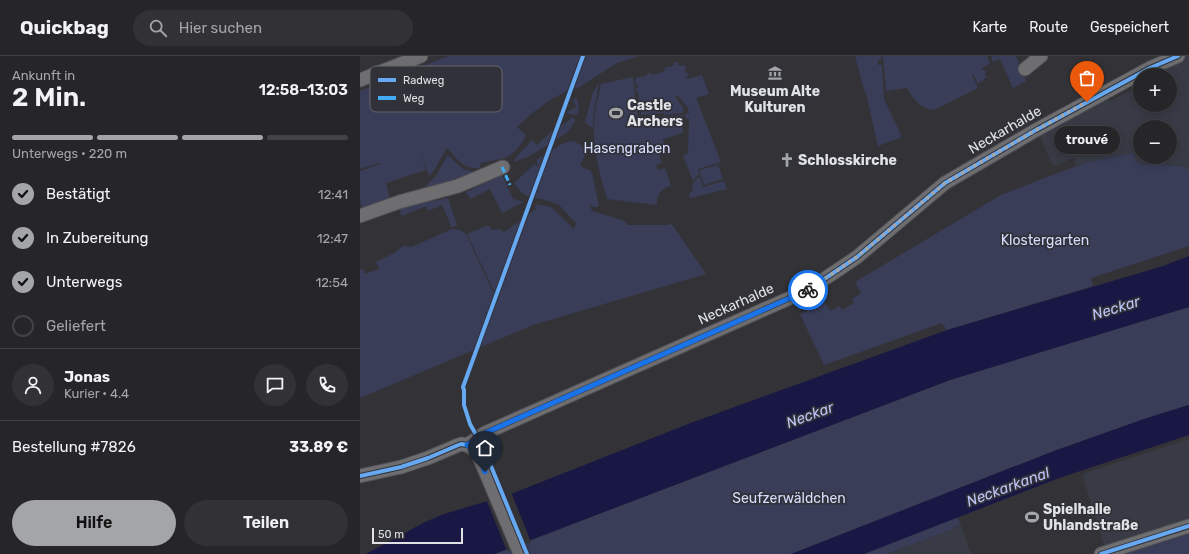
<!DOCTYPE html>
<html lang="de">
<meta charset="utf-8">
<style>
:root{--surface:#262629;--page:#323235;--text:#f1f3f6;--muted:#a4a5a8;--line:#424346;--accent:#a4a5a9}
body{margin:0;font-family:Rubik,sans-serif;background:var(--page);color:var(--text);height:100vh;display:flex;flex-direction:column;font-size:15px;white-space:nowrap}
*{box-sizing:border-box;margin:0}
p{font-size:13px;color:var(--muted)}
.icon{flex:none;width:22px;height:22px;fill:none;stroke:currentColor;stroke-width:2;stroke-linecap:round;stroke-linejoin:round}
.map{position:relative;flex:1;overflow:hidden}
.drawer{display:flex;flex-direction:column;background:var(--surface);width:360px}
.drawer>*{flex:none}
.tools{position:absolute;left:773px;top:12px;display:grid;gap:8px}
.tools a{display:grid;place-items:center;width:44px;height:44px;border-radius:50%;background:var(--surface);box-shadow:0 2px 10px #0003,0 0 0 1px var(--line);font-size:20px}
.scale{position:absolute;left:12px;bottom:10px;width:91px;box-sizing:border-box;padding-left:4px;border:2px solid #e1e2e6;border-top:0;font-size:11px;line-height:14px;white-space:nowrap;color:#e1e2e6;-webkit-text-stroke:3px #313239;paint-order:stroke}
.pin{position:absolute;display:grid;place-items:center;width:34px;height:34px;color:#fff;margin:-41px -17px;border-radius:50% 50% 50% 0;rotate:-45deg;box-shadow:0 0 4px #0007}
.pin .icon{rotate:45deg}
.courier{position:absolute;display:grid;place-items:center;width:40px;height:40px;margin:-20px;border:3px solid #1a73e8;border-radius:50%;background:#fff;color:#222;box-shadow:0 1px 5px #0007}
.bubble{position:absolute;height:28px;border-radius:14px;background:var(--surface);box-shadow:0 2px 10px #0003,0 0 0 1px var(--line);font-size:13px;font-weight:600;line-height:28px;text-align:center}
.summary em{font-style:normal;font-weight:600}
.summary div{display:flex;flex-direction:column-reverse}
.summary{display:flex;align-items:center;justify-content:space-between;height:68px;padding:0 12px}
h1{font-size:26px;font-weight:600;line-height:30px}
.bar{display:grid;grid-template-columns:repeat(4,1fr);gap:6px 4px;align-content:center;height:48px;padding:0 12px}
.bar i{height:5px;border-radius:3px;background:var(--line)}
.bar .selected{background:var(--accent)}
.bar p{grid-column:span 4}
.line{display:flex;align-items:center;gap:10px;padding:0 12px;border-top:1px solid var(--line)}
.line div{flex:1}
.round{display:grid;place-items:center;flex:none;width:42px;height:42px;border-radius:21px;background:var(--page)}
ol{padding:0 12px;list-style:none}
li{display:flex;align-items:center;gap:12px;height:44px}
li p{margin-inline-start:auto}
li .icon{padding:4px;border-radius:50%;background:var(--accent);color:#111;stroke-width:4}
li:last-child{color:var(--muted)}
li i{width:22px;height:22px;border:2px solid var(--line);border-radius:50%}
.action{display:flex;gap:8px;margin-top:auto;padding:8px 12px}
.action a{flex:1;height:46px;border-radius:24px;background:var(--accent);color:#111;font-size:16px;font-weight:600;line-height:46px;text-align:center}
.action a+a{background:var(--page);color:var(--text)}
header{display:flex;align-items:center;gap:24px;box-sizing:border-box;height:56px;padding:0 20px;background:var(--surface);border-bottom:1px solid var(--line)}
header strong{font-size:19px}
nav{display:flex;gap:22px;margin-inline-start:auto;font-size:14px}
.search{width:280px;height:36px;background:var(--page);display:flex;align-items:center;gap:10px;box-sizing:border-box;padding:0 14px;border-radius:22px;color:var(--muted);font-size:15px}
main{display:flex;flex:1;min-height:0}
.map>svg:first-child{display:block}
</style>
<header>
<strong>Quickbag</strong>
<div class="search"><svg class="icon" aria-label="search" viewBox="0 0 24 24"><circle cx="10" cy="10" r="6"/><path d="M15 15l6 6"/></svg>Hier suchen</div>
<nav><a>Karte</a><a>Route</a><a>Gespeichert</a></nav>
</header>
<main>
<section class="drawer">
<div class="summary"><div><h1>2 Min.</h1><p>Ankunft in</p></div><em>12:58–13:03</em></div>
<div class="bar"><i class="selected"></i><i class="selected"></i><i class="selected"></i><i></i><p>Unterwegs · 220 m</p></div>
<ol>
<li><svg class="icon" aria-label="check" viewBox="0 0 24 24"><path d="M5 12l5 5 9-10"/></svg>Bestätigt<p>12:41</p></li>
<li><svg class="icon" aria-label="check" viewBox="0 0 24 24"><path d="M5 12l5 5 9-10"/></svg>In Zubereitung<p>12:47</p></li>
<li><svg class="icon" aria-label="check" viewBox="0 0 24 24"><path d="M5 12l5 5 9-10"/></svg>Unterwegs<p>12:54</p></li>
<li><i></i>Geliefert</li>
</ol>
<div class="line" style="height:72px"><a class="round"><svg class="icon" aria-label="person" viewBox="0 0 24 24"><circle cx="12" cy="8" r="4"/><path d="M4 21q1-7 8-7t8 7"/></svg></a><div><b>Jonas</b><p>Kurier · 4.4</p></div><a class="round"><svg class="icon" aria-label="chat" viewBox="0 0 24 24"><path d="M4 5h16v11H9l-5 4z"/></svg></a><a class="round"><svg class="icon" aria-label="phone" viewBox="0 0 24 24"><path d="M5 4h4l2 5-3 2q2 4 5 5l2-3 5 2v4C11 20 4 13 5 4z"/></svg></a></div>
<div class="line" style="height:52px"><div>Bestellung #7826</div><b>33.89 €</b></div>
<div class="action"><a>Hilfe</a><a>Teilen</a></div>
</section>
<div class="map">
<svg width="829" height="498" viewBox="0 0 829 498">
<rect width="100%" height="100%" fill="#333337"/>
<g fill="#383a45" fill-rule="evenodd">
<path d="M827,0h2v113h-6v-3l-44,-2 -5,-4 -1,-7 -22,4 -35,9 -2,-8 -21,8 -14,-32 68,-37 2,4 31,-15v19h30v-30h-24zM780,71h30v30h-30z"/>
<path d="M829,383v87l-83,26 -23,-75 2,-4z"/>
<path d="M600,467l11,31h-84l63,-24z"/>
</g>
<g fill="#393d58">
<path d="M88,0h191l-22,7 -39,25 -13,4 -15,8 -19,14 -14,13 9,8c-3,8 -11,18 -19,22 -8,3 -18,4 -26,6l-1,5c-16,2 -24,-10 -33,-20l-12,21 -6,7 -11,-32 8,26 -40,13 4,16 -28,9 -2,-8v-29l21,-7 -1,-1 -20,6v-78z"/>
<path d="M495,0h26v4h-3v5h4l2,34 18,38 -24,9 -12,-53 -2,-1 1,-3h-1z"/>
<path d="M523,0h104l3,7 -9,6 5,2 -1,4 2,3h-3l-1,4 -2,-1 -3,3 -4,-9 -2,-1 6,14 -44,22c-13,-1 -21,-11 -27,-22l-21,3z"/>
<path d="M631,0h25l10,25 -13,7 -13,-29 -7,3z"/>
<path d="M314,6h3l1,3 3,1 2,-1 3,2 -1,6h3l1,3 -3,1 1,2 15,-4 7,19 -13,4 25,64 -23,7 1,6 -2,1 -4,5 -10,-25 5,-3 1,-34 -4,-1v-4l4,-1 -1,-5 -11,-13 -2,1 8,12v5l-19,2v-2l-9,1 -2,2h-3l-1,-2 -8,1v-4l-2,-1 1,-4 -2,-13 -2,-1v-3l2,-2 -1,-2 -2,-1 1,-6 10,-2 1,-2 3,-1 2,2 11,-3 3,-5h4l3,-2z"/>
<path d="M273,21l5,42 45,-4v18l-20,6 1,7 -3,5h-3l4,12 -6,2 2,5 7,-2 6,18c-10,2 -15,9 -14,19l-50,-6c-8,-27 -16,-56 -12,-85 1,-10 4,-20 6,-30z"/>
<path d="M239,27l-5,27 -1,17 -4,-1 -4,-4 8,-30z"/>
<path d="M217,42l2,10 -2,7 -8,-1 -2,-2 9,-5 -3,-8z"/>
<path d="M210,61l4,1 1,3 -7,11 -40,25 -14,5 -1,-1 19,-21 5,5 14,-13 20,-13z"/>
<path d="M210,85c9,1 15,6 15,15l-5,9c3,5 9,2 12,8l7,33 -3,1h-3l-4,-4 3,8 33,10 3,4h40l3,-2 35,51 -173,51 -173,73v-128l3,-1 2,5 14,-5 4,10 -7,-17 18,-9 9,-7 9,1 40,-18c6,0 9,1 14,5l27,58 25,-14 -24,13 -27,-57 22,-9 3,5 7,-1 5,3 32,-23 -1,-5 16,3 23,22 2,-6 -17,-18 -10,-4 -22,-5 -6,-4 -7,-9 21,-19 4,3 -3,-7 24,-15z"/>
<path d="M773,97l2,7 4,4 44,2v3h6v77l-98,32 2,8 -146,44 -5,-7 -118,42 -24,-51 7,-3 -1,-2 18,-8 6,10 10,-5 2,4 12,-7 -2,-4 9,-6 -6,-11 146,-87 46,-18 41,-15z"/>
<path d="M88,99l15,14 12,3 -6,4 -42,12 -1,-2 11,-12z"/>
<path d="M358,109l5,14 -19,6 -5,-15z"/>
<path d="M142,119l11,24 11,3 -22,11 -12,-24 -20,10 -4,-7z"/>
<path d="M338,121h2l3,10 21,-6 3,8 -37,9 -1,-4 4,-4 -1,-5z"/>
<path d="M88,142l9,27 -5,3 -10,-23 -14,6 -2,-5 -24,10 -4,-9c17,-6 33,-4 50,-9z"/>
<path d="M829,251v98l-42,13 -93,33 -263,103h-297l456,-174z"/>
<path d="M597,461l3,6 -10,7 -63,24h-23z"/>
<path d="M829,470v28h-88z"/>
</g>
<g fill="#191744">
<path d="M829,200v51l-239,73 -456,174h-128l59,-32 19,-8 67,-20 177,-70 110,-40 149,-54 216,-64z"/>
<path d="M829,349v30l-130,43 -195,76h-73l263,-103 93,-33z"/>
</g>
<path fill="#333337" d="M151,436l20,50 -24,9 -21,-52z"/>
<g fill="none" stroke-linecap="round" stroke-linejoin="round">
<defs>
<g id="minor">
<path d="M665,13l16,-13"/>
<path d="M0,24l61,-24"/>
<path d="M0,160l39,-14 59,-16 45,-19"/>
<path d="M107,389l10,7 43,102"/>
<path d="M0,420l41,-9 27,-9 28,-12 5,-2 6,1 18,-12 323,-143 49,-33 88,-74 91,-53 114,-62 28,-12"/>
<path d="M741,498l88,-28"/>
</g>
</defs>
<use href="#minor" stroke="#4f4f53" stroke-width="15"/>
<use href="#minor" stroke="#6e6e71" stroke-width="13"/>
<path stroke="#42abf6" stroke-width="3" stroke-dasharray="6 3" stroke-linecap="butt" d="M142,111l8,18"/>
<defs>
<g id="cycleway">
<path d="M0,420l41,-9 27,-9 28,-12 5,-2 6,1 18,-12 323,-143 49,-33 88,-74 91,-53 114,-62 28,-12"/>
<path d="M167,498l-43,-105 -14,-25 -6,-19v-15l-1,-3 120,-331"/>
<path d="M741,498l88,-28"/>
</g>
</defs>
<use href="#cycleway" stroke="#313239" stroke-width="6"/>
<use href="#cycleway" stroke="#66a8f1" stroke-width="4"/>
</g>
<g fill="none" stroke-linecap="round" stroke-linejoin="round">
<path stroke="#a4a5a9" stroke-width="4" stroke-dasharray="0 7.2" d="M448,234l49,-33 88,-74 91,-53 51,-28"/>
<path stroke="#1a73e8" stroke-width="5" d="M125,416l-8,-20 -10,-7 18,-12 323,-143"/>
</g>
<defs>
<symbol id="museum-bare" viewBox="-9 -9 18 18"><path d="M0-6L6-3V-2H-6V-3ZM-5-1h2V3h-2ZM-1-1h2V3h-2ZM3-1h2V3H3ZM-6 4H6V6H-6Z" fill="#a4a5a9" stroke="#313239" stroke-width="2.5" paint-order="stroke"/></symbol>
<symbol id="stadium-bare" viewBox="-9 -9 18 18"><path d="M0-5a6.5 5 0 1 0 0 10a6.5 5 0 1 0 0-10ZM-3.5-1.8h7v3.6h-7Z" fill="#a4a5a9" stroke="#313239" stroke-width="2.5" paint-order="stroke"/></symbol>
<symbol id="church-bare" viewBox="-9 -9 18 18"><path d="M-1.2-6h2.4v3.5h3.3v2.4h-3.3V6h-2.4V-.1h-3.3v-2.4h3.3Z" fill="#a4a5a9" stroke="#313239" stroke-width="2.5" paint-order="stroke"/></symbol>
</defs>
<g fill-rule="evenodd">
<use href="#museum-bare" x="405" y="7" width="20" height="20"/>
<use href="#stadium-bare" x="246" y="47" width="20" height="20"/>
<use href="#church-bare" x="417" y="94" width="20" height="20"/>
<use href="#stadium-bare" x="662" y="451" width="20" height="20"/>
</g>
<g text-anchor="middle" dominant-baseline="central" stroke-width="3.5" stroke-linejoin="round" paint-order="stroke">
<g font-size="14" font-weight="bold" fill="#e1e2e6" stroke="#313239" text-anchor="start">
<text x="415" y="35" text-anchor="middle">Museum Alte<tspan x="415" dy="16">Kulturen</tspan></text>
<text x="267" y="49">Castle<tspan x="267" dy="16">Archers</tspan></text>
<text x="438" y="104">Schlosskirche</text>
<text x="683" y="453">Spielhalle<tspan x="683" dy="16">Uhlandstraße</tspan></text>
</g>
<g font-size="14" fill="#e1e2e6" stroke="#313239">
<text transform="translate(645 74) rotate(-30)">Neckarhalde</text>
<text transform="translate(376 248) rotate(-24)">Neckarhalde</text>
</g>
<g font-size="14" fill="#d6dcfe" stroke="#313239">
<text x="267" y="92">Hasengraben</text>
<text x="685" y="184">Klostergarten</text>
<text x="429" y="442">Seufzerwäldchen</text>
</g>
<g font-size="15" font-style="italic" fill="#bcc3f6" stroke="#313239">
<text transform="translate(756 252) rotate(-17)">Neckar</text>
<text transform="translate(450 359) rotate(-20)">Neckar</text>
<text transform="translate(648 431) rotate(-20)">Neckarkanal</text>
</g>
</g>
<rect x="10" y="10" width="132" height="46" rx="6" fill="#313239" stroke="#66676d" stroke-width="1"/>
<rect x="18" y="22" width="18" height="4" fill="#66a8f1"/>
<rect x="18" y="40" width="18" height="4" fill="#42abf6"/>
<g font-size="11" fill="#e1e2e6">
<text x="43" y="28">Radweg</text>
<text x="43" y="46">Weg</text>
</g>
</svg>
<div class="tools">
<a>+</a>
<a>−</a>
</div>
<div class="scale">50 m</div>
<div class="pin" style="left:727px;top:46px;background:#ea580c"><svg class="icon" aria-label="bag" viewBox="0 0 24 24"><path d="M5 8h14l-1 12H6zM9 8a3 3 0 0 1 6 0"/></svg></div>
<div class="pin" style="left:125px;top:416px;background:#1f2937"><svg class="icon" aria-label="home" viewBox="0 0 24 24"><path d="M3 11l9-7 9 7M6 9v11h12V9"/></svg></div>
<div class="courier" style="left:448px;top:234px"><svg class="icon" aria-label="bike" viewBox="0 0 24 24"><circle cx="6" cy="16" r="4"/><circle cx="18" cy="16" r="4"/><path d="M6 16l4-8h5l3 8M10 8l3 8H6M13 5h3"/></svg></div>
<div class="bubble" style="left:694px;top:70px;width:66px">trouvé</div>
</div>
</main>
